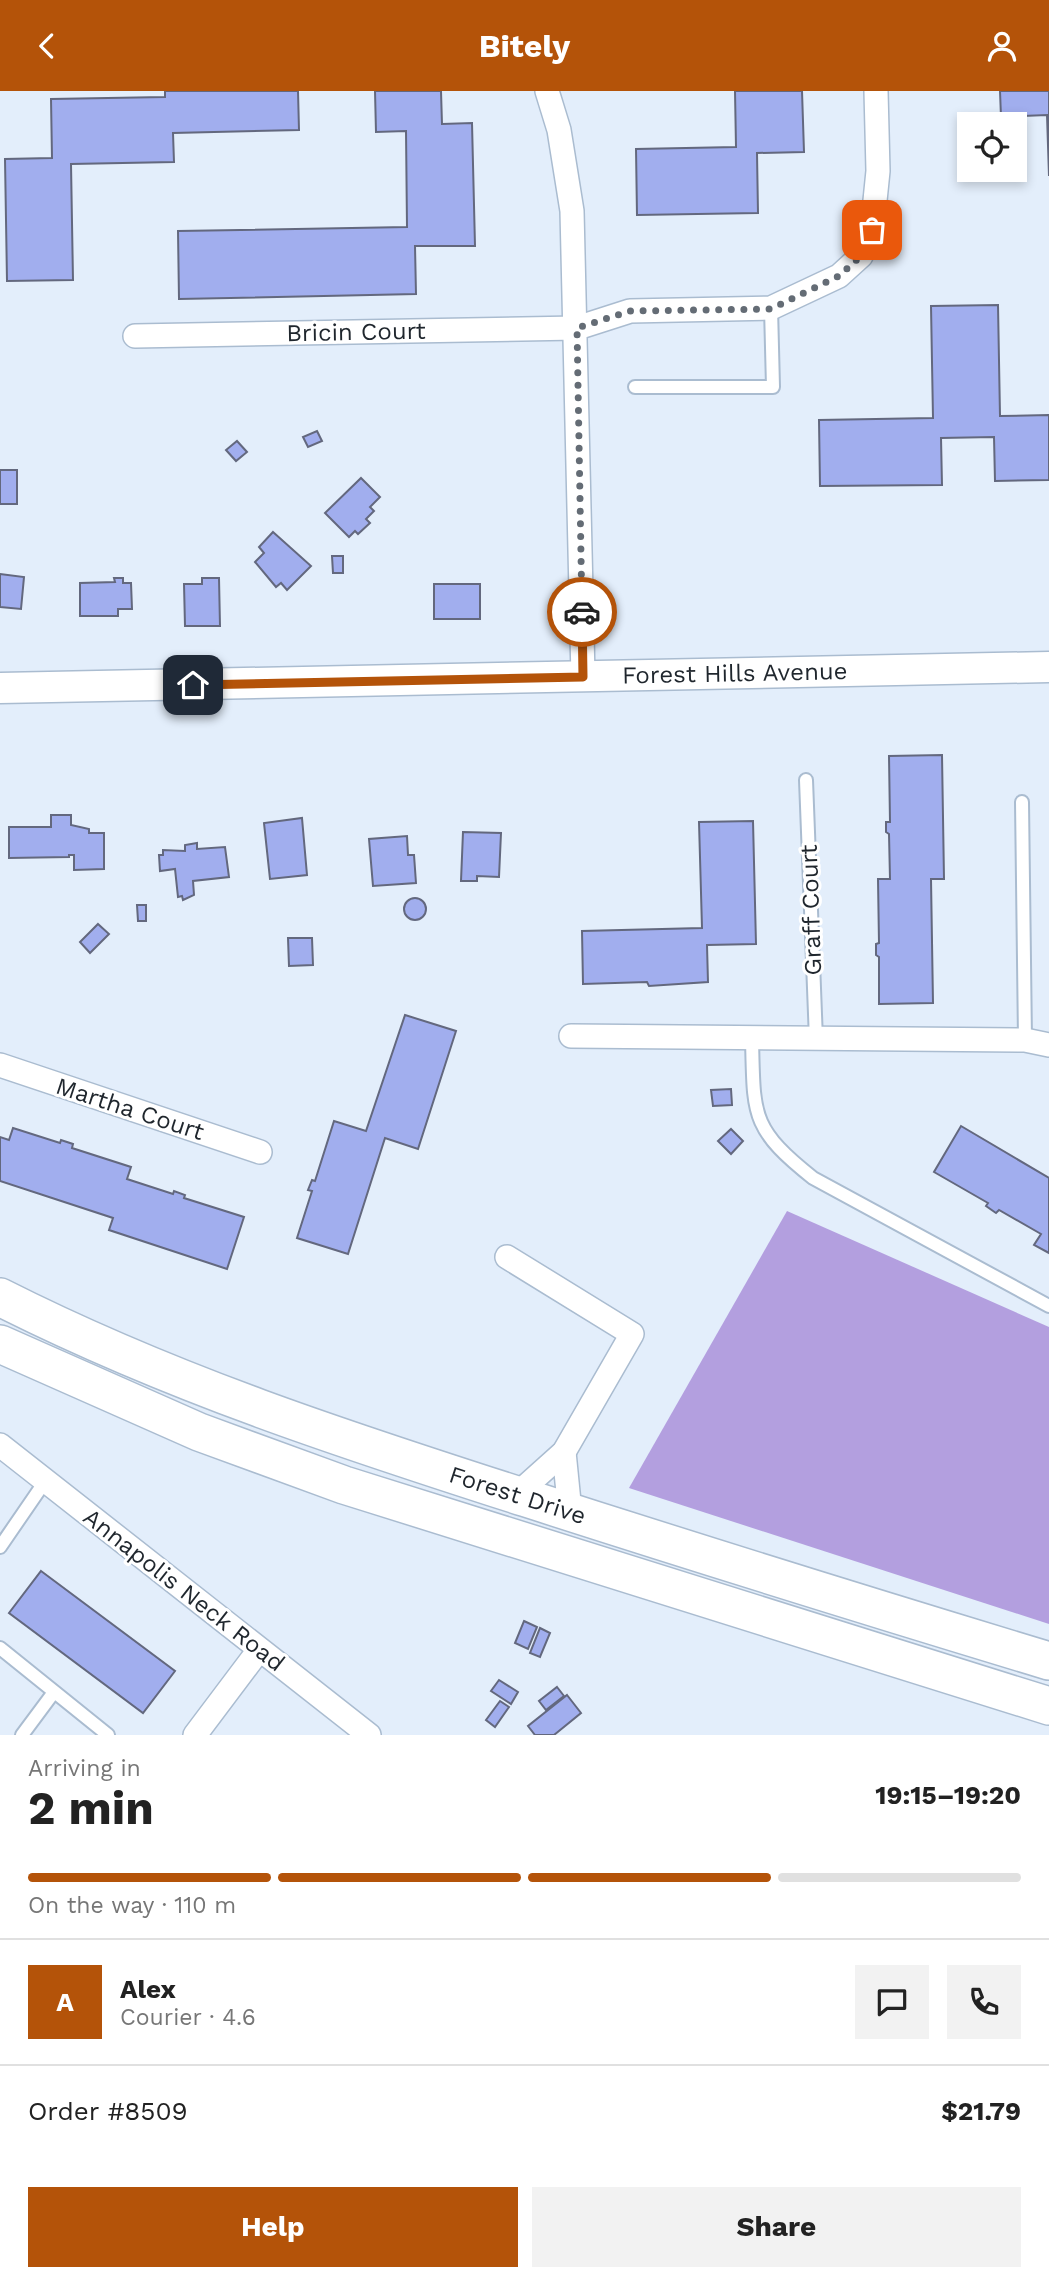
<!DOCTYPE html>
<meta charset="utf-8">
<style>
:root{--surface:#fff;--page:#f2f2f2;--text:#222;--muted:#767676;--line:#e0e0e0;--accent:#b45309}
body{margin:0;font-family:"Work Sans",sans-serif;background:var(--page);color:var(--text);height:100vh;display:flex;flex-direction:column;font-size:26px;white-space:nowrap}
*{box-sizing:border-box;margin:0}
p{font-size:23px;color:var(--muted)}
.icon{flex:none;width:38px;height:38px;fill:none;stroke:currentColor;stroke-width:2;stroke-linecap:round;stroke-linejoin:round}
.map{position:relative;height:1644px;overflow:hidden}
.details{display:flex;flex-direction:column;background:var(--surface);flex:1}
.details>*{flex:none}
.fabs{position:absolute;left:957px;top:21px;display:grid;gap:14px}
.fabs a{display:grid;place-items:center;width:70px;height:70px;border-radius:0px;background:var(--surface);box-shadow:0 4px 10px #0003;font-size:35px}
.pin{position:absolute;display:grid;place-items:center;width:60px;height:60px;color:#fff;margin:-30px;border-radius:14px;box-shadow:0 4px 10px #0006}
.courier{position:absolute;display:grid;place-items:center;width:70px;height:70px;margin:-35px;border:5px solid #b45309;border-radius:50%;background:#fff;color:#222;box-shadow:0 2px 9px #0007}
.headline em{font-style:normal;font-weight:700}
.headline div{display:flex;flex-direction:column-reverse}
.headline{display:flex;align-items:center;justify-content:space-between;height:119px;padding:0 28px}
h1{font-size:46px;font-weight:700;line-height:52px}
.bar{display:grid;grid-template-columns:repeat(4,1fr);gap:10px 7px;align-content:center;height:84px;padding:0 28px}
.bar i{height:9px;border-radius:5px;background:var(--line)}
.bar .current{background:var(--accent)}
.bar p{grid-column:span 4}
.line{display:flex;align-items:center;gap:18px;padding:0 28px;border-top:2px solid var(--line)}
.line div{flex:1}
.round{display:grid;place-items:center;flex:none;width:74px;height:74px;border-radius:0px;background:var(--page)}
.primary-button{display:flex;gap:14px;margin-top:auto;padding:14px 28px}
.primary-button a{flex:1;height:80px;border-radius:0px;background:var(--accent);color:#fff;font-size:28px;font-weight:700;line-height:80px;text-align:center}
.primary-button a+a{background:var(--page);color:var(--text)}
header{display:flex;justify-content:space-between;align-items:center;height:91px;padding:0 28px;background:var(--accent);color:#fff;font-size:32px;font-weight:700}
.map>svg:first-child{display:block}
</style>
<header><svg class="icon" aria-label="back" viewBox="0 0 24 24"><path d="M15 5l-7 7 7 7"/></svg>Bitely<svg class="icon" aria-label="person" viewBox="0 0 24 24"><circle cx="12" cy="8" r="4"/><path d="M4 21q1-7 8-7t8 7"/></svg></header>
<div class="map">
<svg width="1049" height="1644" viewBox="0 0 1049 1644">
<rect width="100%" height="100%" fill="#e3eefb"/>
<path fill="#b39fdf" d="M787,1120l262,116v297l-420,-136z"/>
<g fill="#a1aeee" stroke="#63687e" stroke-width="2">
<path d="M165,0h133l1,39 -126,3 1,29 -103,2 2,116 -66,1 -2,-122 47,-1 -1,-59 114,-2z"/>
<path d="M375,0h66l1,33 30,-1 3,123h-60l1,48 -237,5 -1,-68 229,-4 -1,-96 -30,1z"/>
<path d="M735,0h67l2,61 -47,1 1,60 -121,2 -1,-66 100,-2z"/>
<path d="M1000,0h49v85l-2,-61 -46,2z"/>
<path d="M998,214l2,111 49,-1v65l-54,1 -1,-44 -53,1 1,47 -122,1 -1,-66 114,-2 -2,-112z"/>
<path d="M317,340l5,10 -14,6 -5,-10z"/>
<path d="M237,350l10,11 -11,9 -10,-11z"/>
<rect x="0" y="379" width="17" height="34"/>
<path d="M361,387l19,19 -10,10 4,4 -8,8 4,4 -12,11 -3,-3 -6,6 -24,-24z"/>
<path d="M273,441l38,34 -24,24 -6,-7 -5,4 -21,-25 9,-9 -5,-6z"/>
<path d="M332,465h11v17h-10z"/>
<path d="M0,483l24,3 -3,32 -21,-2z"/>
<path d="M114,487h9v5h8l1,26h-14v7h-38v-33l35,-1z"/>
<path d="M202,487h17l1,48h-35l-1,-42h18z"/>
<rect x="434" y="493" width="46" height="35"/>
<path d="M942,664l2,124h-13l2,124 -54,1v-47l-3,-2v-11l3,-1 -1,-64h12l-1,-45 -3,-2v-10h4l-1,-66z"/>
<path d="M51,724h20v10l18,4v4h15v36l-30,1v-15h-5v2l-60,1v-31h42z"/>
<path d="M302,727l5,57 -37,4 -6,-56z"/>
<path d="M753,730l3,123 -49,1 1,37 -59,4 -2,-4 -64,2 -1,-53 120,-3 -3,-106z"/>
<path d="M463,741l38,1 -2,44 -22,-1v5h-16z"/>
<path d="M407,745l1,19h6l2,28 -43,3 -4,-47z"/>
<path d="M197,752v6l28,-2 4,30 -36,4 1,14 -11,5 -1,-4 -4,1 -3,-28 -15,2 -1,-16h4v-5l22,1v-6z"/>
<circle cx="415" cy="818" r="11"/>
<path d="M137,814h9v16h-8z"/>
<path d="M98,833l11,10 -19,19 -10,-11z"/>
<path d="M288,847h24l1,27 -24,1z"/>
<path d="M405,924l51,16 -38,118 -33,-11 -37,116 -51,-16 15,-47 -4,-1 4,-10 3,1 19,-60 32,10z"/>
<path d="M731,998l1,16 -19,1 -2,-16z"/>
<path d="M961,1035l88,52v75l-15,-8 7,-11 -42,-24 -3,3 -10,-7 2,-3 -54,-31z"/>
<path d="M13,1037l47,15 1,-3 12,4 -1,4 59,19 -4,12 46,15 1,-3 11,4 -1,3 60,19 -17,52 -118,-39 4,-12 -113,-37v-44l9,3z"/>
<path d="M731,1038l12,12 -12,13 -13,-13z"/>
<path d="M41,1480l134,100 -32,42 -134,-100z"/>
<path d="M524,1530l13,6 -9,22 -13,-6z"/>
<path d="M540,1537l10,5 -10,24 -10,-4z"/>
<path d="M499,1589l19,12 -7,12 -20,-13z"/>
<path d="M557,1596l7,9 -18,14 -7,-9z"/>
<path d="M567,1604l14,18 -27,22h-19l-7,-9z"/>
<path d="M500,1610l9,6 -14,20 -9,-7z"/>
</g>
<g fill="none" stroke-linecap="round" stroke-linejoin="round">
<defs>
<g id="service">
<path d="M635,296h138l-2,-79"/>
<path d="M806,689l10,260"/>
<path d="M1022,711l3,238"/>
<path d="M752,948c2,76 -2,89 61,139l236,128"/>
<path d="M0,1456l46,-67"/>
<path d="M0,1557l108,87"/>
<path d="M22,1644l32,-43"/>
</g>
<g id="minor">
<path d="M547,0l12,39 13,81 11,466"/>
<path d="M135,245l442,-8 53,-17 141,-3 68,-32 22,-20 11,-26 6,-59 -2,-80"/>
<path d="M571,945l454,4 24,5"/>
<path d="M0,974l260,87"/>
<path d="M507,1166l125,77 -68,118 -48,43"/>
<path d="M0,1354l369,290"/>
<path d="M564,1361l6,60"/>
<path d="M195,1644l64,-85"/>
</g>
<g id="tertiary">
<path id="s1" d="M0,597l1049,-21"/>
</g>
<g id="primary">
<path id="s2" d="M0,1206c170,86 345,143 526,201 174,56 348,110 523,163"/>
<path d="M0,1253l199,88 145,53 705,221"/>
</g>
</defs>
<use href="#service" stroke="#aabcd0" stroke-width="16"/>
<use href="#minor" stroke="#aabcd0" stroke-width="26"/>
<use href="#tertiary" stroke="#aabcd0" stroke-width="33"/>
<use href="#primary" stroke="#aabcd0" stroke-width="40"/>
<use href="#service" stroke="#fff" stroke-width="12"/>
<use href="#minor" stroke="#fff" stroke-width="23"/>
<use href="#tertiary" stroke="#fff" stroke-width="30"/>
<use href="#primary" stroke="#fff" stroke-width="37"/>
</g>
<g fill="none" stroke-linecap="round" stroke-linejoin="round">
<path stroke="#646c75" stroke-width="7" stroke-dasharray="0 12.6" d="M582,521l-5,-284 53,-17 141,-2 68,-33 22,-20 11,-26"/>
<path stroke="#b45309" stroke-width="9" d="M193,594l390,-8 -1,-65"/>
</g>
<g text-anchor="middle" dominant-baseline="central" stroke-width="6" stroke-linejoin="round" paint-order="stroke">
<g font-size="24" fill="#1f262d" stroke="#fff">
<text transform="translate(356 241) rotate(-1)">Bricin Court</text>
<text stroke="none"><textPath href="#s1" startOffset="735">Forest Hills Avenue</textPath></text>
<text transform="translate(811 819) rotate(-92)">Graff Court</text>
<text transform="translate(130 1018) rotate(18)">Martha Court</text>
<text stroke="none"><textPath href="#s2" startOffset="555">Forest Drive</textPath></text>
<text transform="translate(184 1499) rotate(38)">Annapolis Neck Road</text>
</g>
</g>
</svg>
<div class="fabs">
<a><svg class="icon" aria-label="locate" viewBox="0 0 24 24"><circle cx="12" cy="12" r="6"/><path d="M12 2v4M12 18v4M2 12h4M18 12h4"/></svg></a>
</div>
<div class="pin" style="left:872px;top:139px;background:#ea580c"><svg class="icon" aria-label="bag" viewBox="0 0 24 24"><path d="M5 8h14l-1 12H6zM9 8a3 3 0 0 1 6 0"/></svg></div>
<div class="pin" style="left:193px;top:594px;background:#1f2937"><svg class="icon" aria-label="home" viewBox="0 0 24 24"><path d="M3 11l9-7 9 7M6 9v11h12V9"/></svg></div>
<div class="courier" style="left:582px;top:521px"><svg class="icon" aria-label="car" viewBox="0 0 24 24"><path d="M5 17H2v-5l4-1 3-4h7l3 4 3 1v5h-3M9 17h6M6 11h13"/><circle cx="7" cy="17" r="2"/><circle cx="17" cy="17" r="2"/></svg></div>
</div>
<section class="details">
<div class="headline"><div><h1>2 min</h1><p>Arriving in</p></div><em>19:15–19:20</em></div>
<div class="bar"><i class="current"></i><i class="current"></i><i class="current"></i><i></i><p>On the way · 110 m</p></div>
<div class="line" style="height:126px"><b class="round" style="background:var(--accent);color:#fff">A</b><div><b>Alex</b><p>Courier · 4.6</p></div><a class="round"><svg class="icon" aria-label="chat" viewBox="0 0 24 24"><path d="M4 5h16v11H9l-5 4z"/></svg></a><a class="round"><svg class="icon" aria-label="phone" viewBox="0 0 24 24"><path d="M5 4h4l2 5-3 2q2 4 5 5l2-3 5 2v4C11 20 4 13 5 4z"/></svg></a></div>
<div class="line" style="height:91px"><div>Order #8509</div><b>$21.79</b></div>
<div class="primary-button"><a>Help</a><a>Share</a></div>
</section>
